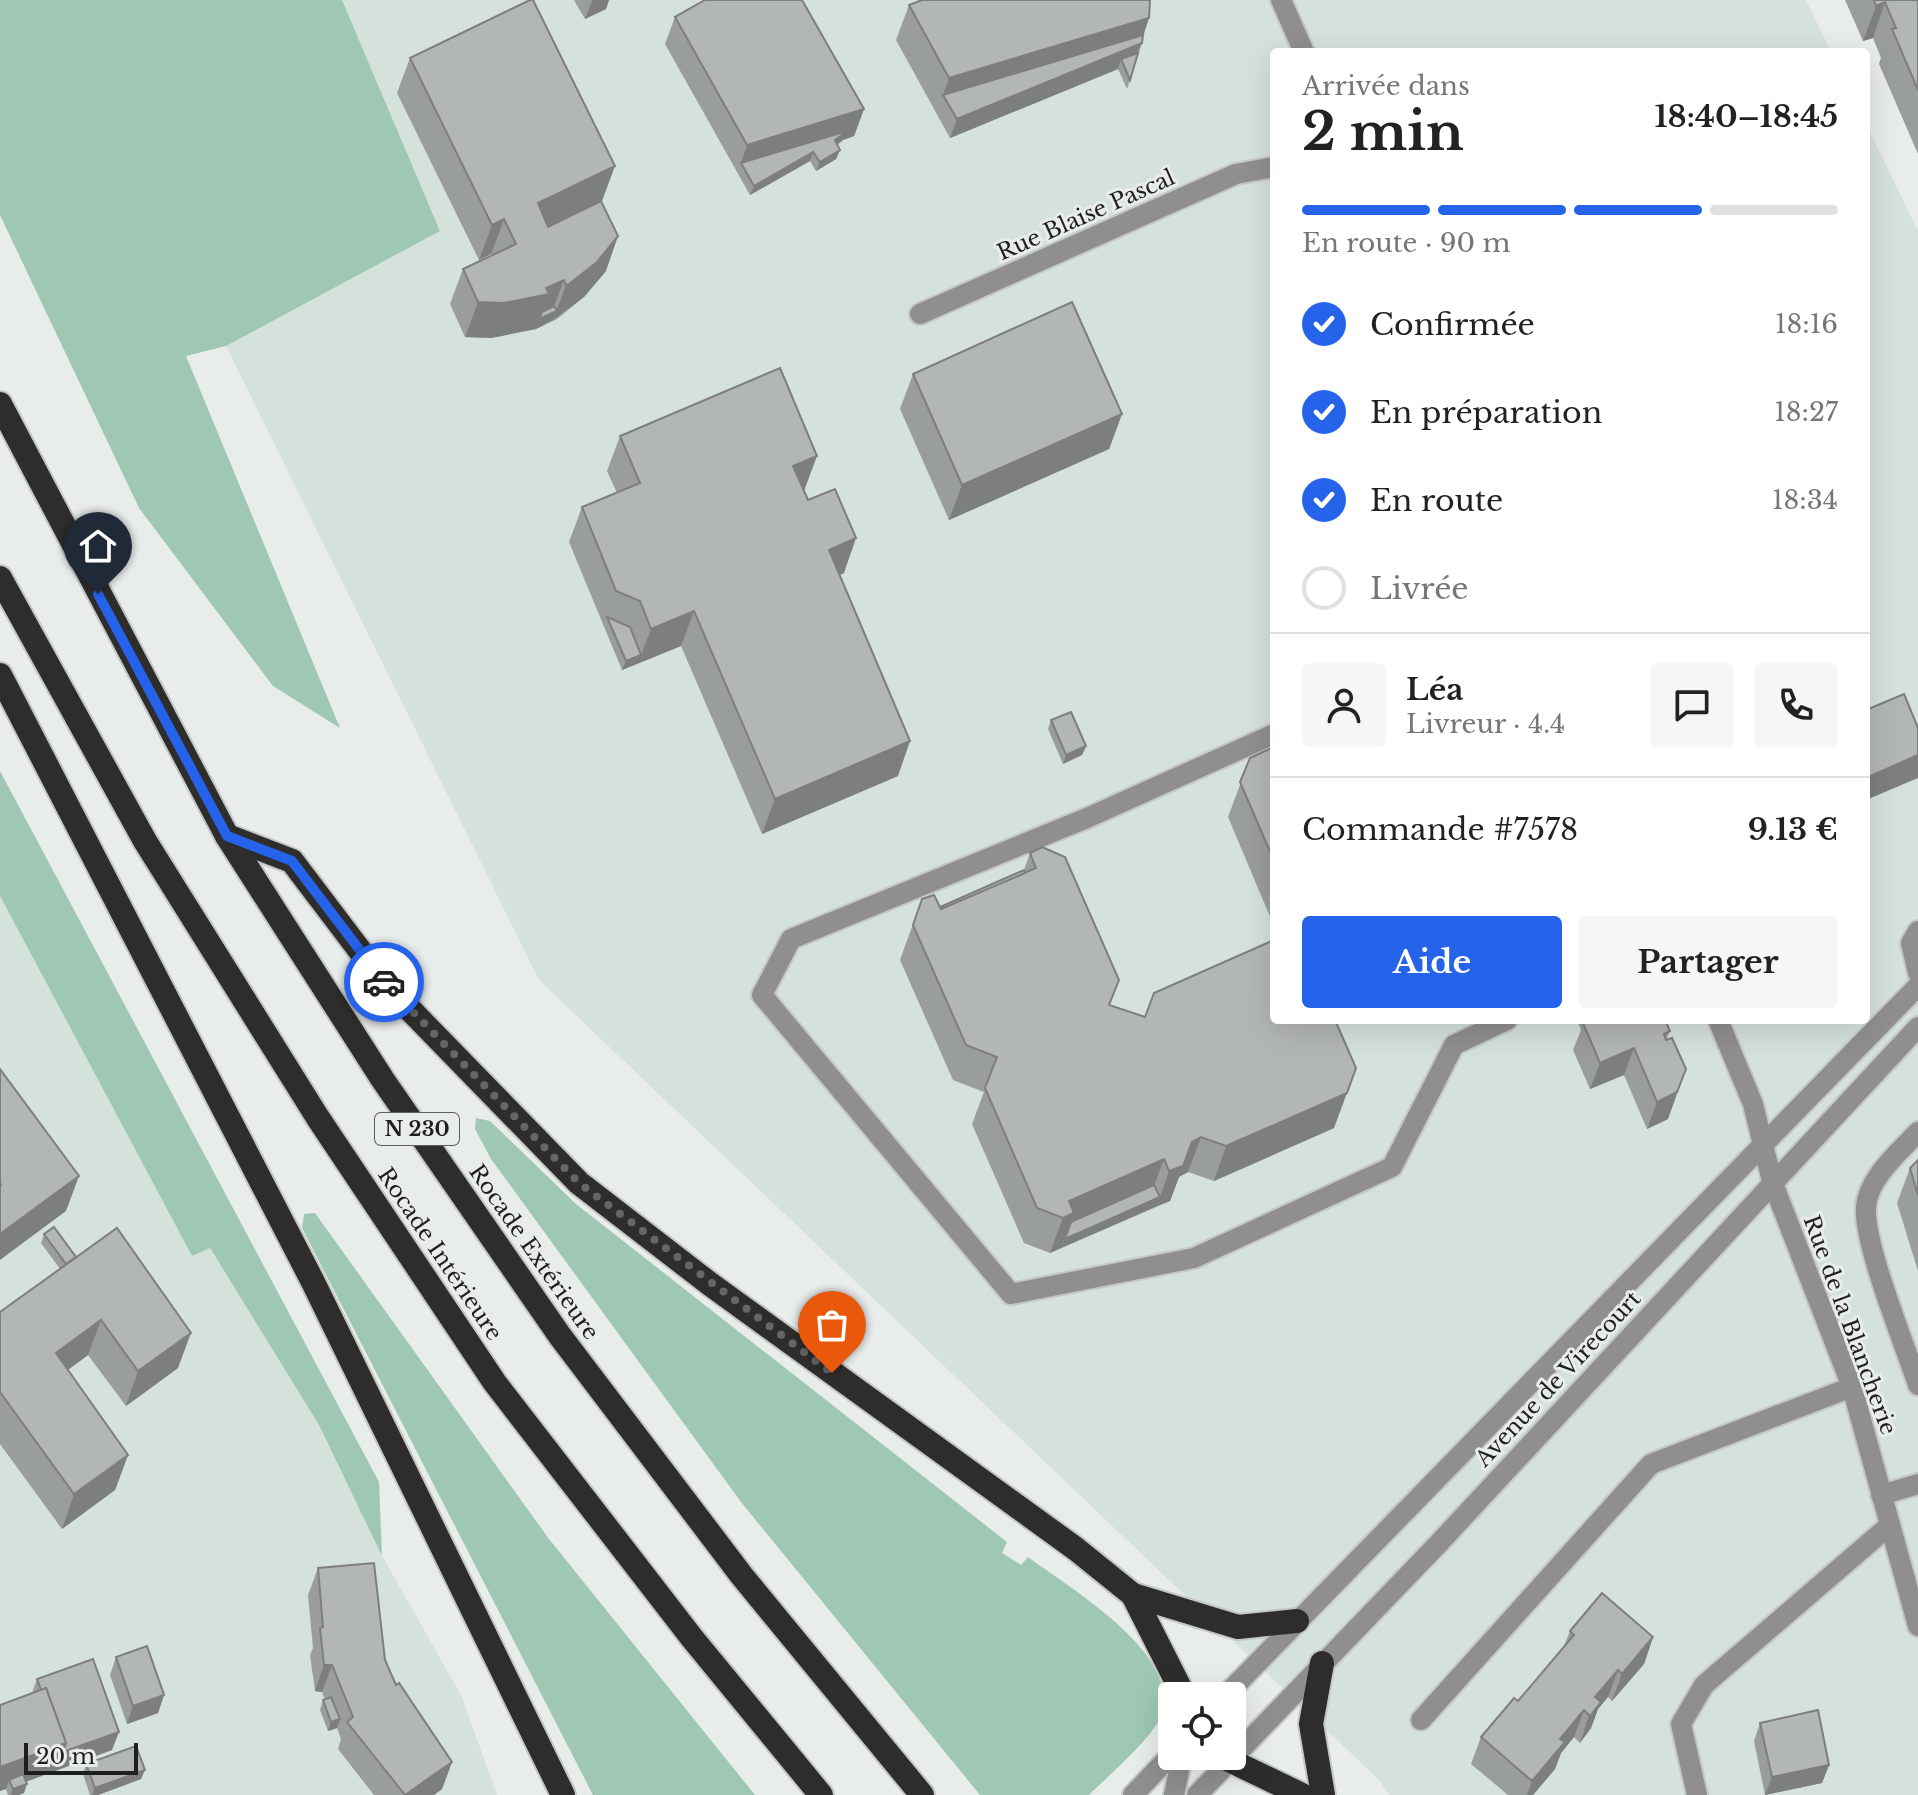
<!DOCTYPE html>
<html lang="fr">
<meta charset="utf-8">
<style>
:root{--surface:#fff;--page:#f6f6f6;--text:#222;--muted:#767676;--line:#e0e0e0;--accent:#2563eb}
body{margin:0;font-family:"Libre Baskerville",serif;background:var(--page);color:var(--text);height:100vh;display:flex;flex-direction:column;font-size:30px;white-space:nowrap}
*{box-sizing:border-box;margin:0}
p{font-size:26px;color:var(--muted)}
.icon{flex:none;width:44px;height:44px;fill:none;stroke:currentColor;stroke-width:2;stroke-linecap:round;stroke-linejoin:round}
.map{position:relative;flex:1;overflow:hidden}
.sheet{position:absolute;left:1270px;top:48px;width:600px;height:976px;display:flex;flex-direction:column;background:var(--surface);border-radius:8px;box-shadow:0 8px 32px #0002}
.sheet>*{flex:none}
.tools{position:absolute;left:1158px;top:1682px;display:grid;gap:16px}
.tools a{display:grid;place-items:center;width:88px;height:88px;border-radius:8px;background:var(--surface);box-shadow:0 8px 32px #0002;font-size:40px}
.scale{position:absolute;left:24px;bottom:20px;width:114px;box-sizing:border-box;padding-left:8px;border:4px solid #1e201f;border-top:0;font-size:22px;line-height:28px;white-space:nowrap;color:#1e201f;-webkit-text-stroke:6px #e8ecea;paint-order:stroke}
.pin{position:absolute;display:grid;place-items:center;width:68px;height:68px;color:#fff;margin:-82px -34px;border-radius:50% 50% 50% 0;rotate:-45deg;box-shadow:0 0 8px #0007}
.pin .icon{rotate:45deg}
.courier{position:absolute;display:grid;place-items:center;width:80px;height:80px;margin:-40px;border:6px solid #2563eb;border-radius:50%;background:#fff;color:#222;box-shadow:0 2px 10px #0007}
.headline em{font-style:normal;font-weight:700}
.headline div{display:flex;flex-direction:column-reverse}
.headline{display:flex;align-items:center;justify-content:space-between;height:136px;padding:0 32px}
h1{font-size:52px;font-weight:700;line-height:60px}
.bar{display:grid;grid-template-columns:repeat(4,1fr);gap:12px 8px;align-content:center;height:96px;padding:0 32px}
.bar i{height:10px;border-radius:6px;background:var(--line)}
.bar .on{background:var(--accent)}
.bar p{grid-column:span 4}
.line{display:flex;align-items:center;gap:20px;padding:0 32px;border-top:2px solid var(--line)}
.line div{flex:1}
.round{display:grid;place-items:center;flex:none;width:84px;height:84px;border-radius:8px;background:var(--page)}
ol{padding:0 32px;list-style:none}
li{display:flex;align-items:center;gap:24px;height:88px}
li p{margin-inline-start:auto}
li .icon{padding:8px;border-radius:50%;background:var(--accent);color:#fff;stroke-width:4}
li:last-child{color:var(--muted)}
li i{width:44px;height:44px;border:4px solid var(--line);border-radius:50%}
.button{display:flex;gap:16px;margin-top:auto;padding:16px 32px}
.button a{flex:1;height:92px;border-radius:8px;background:var(--accent);color:#fff;font-size:32px;font-weight:700;line-height:92px;text-align:center}
.button a+a{background:var(--page);color:var(--text)}
.map>svg:first-child{display:block}
</style>
<div class="map">
<svg width="1918" height="1795" viewBox="0 0 1918 1795">
<rect width="100%" height="100%" fill="#e8ecea"/>
<g fill="#d5e1db">
<path d="M342,0h1464l25,52h-557v968h592v-896l52,107v1564h-528l-12,-16 -839,-799 -313,-634 214,-115z"/>
<path d="M0,896l192,360 17,-9 110,178 63,131 79,139 36,100h-497z"/>
</g>
<g fill="#9fc8b4">
<path d="M0,0h342l98,231 -214,115 -40,10 154,372 -67,-42 -134,-178 -139,-293z"/>
<path d="M0,771l379,711 3,74 -63,-131 -109,-177 -18,8 -192,-360z"/>
<path d="M476,1118l14,3 86,83 431,338 -5,11 19,12 7,-8c40,30 160,100 132,161 -9,21 -53,59 -71,77h-109l-239,-293 -250,-343 -16,-30z"/>
<path d="M315,1213l234,326 206,256h-162l-291,-567 2,-14z"/>
</g>
<g fill="none" stroke-linecap="round" stroke-linejoin="round">
<defs>
<g id="minor">
<path d="M1281,0l23,52"/>
<path d="M920,314l316,-140 38,-7"/>
<path d="M1274,734l-187,84 -296,121 -29,56 249,299 183,-36 198,-91 62,-122 53,-25"/>
<path d="M1918,931l-7,12 7,30"/>
<path d="M1718,1020l35,84 19,77 80,206 66,239"/>
<path d="M1918,1132c-18,19 -50,46 -52,75 -3,36 39,138 52,178"/>
<path d="M1881,1495l37,-11"/>
<path d="M1225,1696l693,-710"/>
<path d="M1421,1720l230,-256 201,-77"/>
<path d="M1133,1795l39,-41"/>
<path d="M1174,1795l8,-39"/>
<path d="M1197,1795l243,-253 478,-515"/>
<path d="M1697,1795l-16,-71 23,-39 186,-160"/>
</g>
<g id="highway">
<path d="M0,404l227,432 156,244 177,256 182,240 180,219"/>
<path d="M0,578l145,263 173,277 177,265 197,255 129,157"/>
<path d="M0,675l314,609 249,511"/>
<path d="M227,836l65,25 94,124 193,198 131,101 366,265 57,46 51,101"/>
<path d="M1133,1595l105,32 59,-6"/>
<path d="M1322,1663l-11,61 12,71"/>
<path d="M1229,1760l73,35"/>
</g>
</defs>
<use href="#minor" stroke="#c4c7c5" stroke-width="24"/>
<use href="#highway" stroke="#c4c7c5" stroke-width="28"/>
<use href="#minor" stroke="#908e8f" stroke-width="20"/>
<use href="#highway" stroke="#2f2c2c" stroke-width="24"/>
</g>
<g fill="#999d9b">
<path d="M574,0h35l-3,9 -21,10z"/>
<path d="M1845,0h73v154l-39,-90 2,-6 -8,-20 -10,3z"/>
<path d="M909,5l234,30 -1,8 -15,46 -9,-20 -168,69 -54,-98z"/>
<path d="M675,17l189,92 -10,27 -11,4 -6,5 3,5 -4,9 -20,12 -6,-10 -60,34 -85,-151z"/>
<path d="M410,58l192,143 4,70 -22,26 -27,22 -21,10 -45,9 -26,-1 -15,-33 13,-35 29,-14 -1,-1 -12,6 -82,-167z"/>
<path d="M913,374l209,40 -13,35 -160,71 -49,-111z"/>
<path d="M620,436l184,55 40,82 -4,2 58,201 -136,58 -81,-188 -59,24 -53,-128 13,-35 35,-14 -10,-22z"/>
<path d="M1051,720l35,26 -4,9 -19,9 -15,-35z"/>
<path d="M1274,747v179l-46,-109 22,-59z"/>
<path d="M1030,853l80,152 224,123 -120,53 -26,-9 -9,5 -9,24 -120,52 -26,-10 -52,-119 12,-32 -31,-12 -53,-120 22,-61 18,8 84,-37z"/>
<path d="M1577,1020h88l5,11 -4,9 2,79 -21,10 -23,-54 -34,14 -17,-39 8,-20z"/>
<path d="M1918,1160v111l-21,-68 13,-35z"/>
<path d="M44,1234l32,23 102,111 -52,38 -38,-51 -20,15 60,85 -13,35 -53,39 -62,-85v-132l60,-43 -19,-26z"/>
<path d="M318,1568l67,92 11,25 56,77 -10,27 -8,6h-60l-36,-46 3,-10 -4,-11 -9,3 -8,-21 3,-10h2l-3,-8 -7,-1 -5,-36 3,-7 -5,-53z"/>
<path d="M1570,1631l83,6 -9,27 -32,37 -4,-4 -10,12 -7,19 -11,15 -6,-6 -13,16 -6,16 -22,26h-25l-37,-31 10,-27 37,-36 46,-55z"/>
<path d="M116,1657l48,38 -6,18 -31,11 -17,-49z"/>
<path d="M37,1679l75,71 -86,31 -2,12 -5,2h-11l-2,-6 -6,2v-86l32,-12z"/>
<path d="M1760,1723l69,42 -7,18 -57,12 -11,-54z"/>
<path d="M86,1764l55,15 -43,16h-8l-7,-21z"/>
</g>
<g fill="#7d7f7e">
<path d="M594,0h15l-3,9 -21,10 7,-18z"/>
<path d="M1885,2l-12,36 -10,3 13,-35z"/>
<path d="M1149,18l-14,44 -14,-3 -3,10 -168,69 7,-19 -14,-24 6,-17z"/>
<path d="M864,109l-10,27 -11,4 -12,9 -90,14 6,-18z"/>
<path d="M840,150l-4,9 -20,12 4,-9z"/>
<path d="M813,152l-3,9 -60,34 4,-9z"/>
<path d="M615,166l-13,35 -77,37 13,-35z"/>
<path d="M504,219l-13,35 -12,6 13,-35z"/>
<path d="M618,236l-12,35 -22,26 -31,23 13,-35z"/>
<path d="M564,280l-13,34 6,-3 -4,9 -17,9 -45,9 -26,-1 13,-35 68,-14z"/>
<path d="M1122,414l-13,35 -160,71 13,-35z"/>
<path d="M817,456l-13,35 -11,-25z"/>
<path d="M856,538l-12,35 -28,12 13,-35z"/>
<path d="M694,611l-13,35 -59,24 4,-9 15,-6 10,-26z"/>
<path d="M910,741l-12,35 -136,58 13,-35z"/>
<path d="M1086,746l-4,9 -19,9 3,-9z"/>
<path d="M1918,755v23l-52,22v-22z"/>
<path d="M1634,1048l-10,27 -34,14 10,-26z"/>
<path d="M1686,1069l-18,50 -21,10 10,-27z"/>
<path d="M1347,1093l-13,35 -120,53 12,-35z"/>
<path d="M1201,1137l-13,35 -9,5 -9,24 -13,5 12,-35 23,-29z"/>
<path d="M1164,1159l-13,35 -84,37 -6,17 -11,5 19,-52z"/>
<path d="M79,1176l-13,35 -66,49v-26z"/>
<path d="M1160,1197l-3,9 -96,42 4,-9z"/>
<path d="M101,1320l-13,35 -45,33 13,-35z"/>
<path d="M191,1333l-13,35 -52,38 12,-35z"/>
<path d="M128,1455l-13,35 -53,39 12,-35z"/>
<path d="M1653,1637l-9,27 -32,37 10,-27z"/>
<path d="M324,1665h8l-10,27 -7,-1z"/>
<path d="M1618,1670l-10,27 -10,12 -7,19 -11,15 15,-46z"/>
<path d="M164,1695l-6,18 -31,11 6,-18z"/>
<path d="M1584,1710l-10,27 -13,16 -6,16 -22,26h-6l5,-14 28,-42z"/>
<path d="M340,1719l-3,9 -9,3 3,-9z"/>
<path d="M119,1732l-7,18 -100,37 -3,-7 -3,9 -6,2v-24l66,-24z"/>
<path d="M452,1762l-10,27 -8,6h-29z"/>
<path d="M1829,1765l-7,18 -57,12 7,-18z"/>
<path d="M145,1770l-4,9 -43,16h-6l3,-7z"/>
<path d="M27,1784l-3,9 -5,2h-8l2,-6z"/>
</g>
<g fill="#b2b6b4" stroke="#7d7f7e" stroke-width="2">
<path d="M530,0h3l82,166 -77,37 10,24 53,-26 17,35 -21,26 -28,22 -3,1 -2,-5 -18,8 3,6 -45,9 -26,-1 -15,-33 53,-25 -12,-25 -12,6 -82,-167z"/>
<path d="M705,0h97l62,109 -117,36 -72,-128z"/>
<path d="M922,0h228l-1,18 -200,60 -40,-73z"/>
<path d="M1874,0h44v90l-26,-61 4,-1 -11,-26 -9,4z"/>
<path d="M1143,35l-1,8 -185,76 -14,-24z"/>
<path d="M1138,53l-8,27 -9,-21z"/>
<path d="M847,131l-12,9 5,10 -20,12 -7,-10 -59,34 -13,-23z"/>
<path d="M1072,302l50,112 -160,71 -49,-111z"/>
<path d="M554,306l3,5 -18,8 3,-7z"/>
<path d="M780,368l37,88 -24,10 15,34 27,-11 21,49 -27,12 81,191 -135,58 -81,-188 -43,18 -11,-28 -24,-10 -34,-84 58,-24 -20,-47z"/>
<path d="M607,617l23,10 11,28 -15,6z"/>
<path d="M1904,694l14,34v27l-52,23v-68z"/>
<path d="M1071,712l15,34 -20,9 -15,-35z"/>
<path d="M1274,747v114l-34,-79 10,-24z"/>
<path d="M1042,847l23,10 54,123 -10,25 36,12 9,-24 120,-53v80h61l21,48 -9,25 -121,53 -25,-9 -9,5 -9,24 -14,5 -5,-12 -95,42 5,12 -11,5 -26,-10 -52,-120 12,-31 -31,-12 -53,-120 9,-26 12,-4 7,14 95,-41 -6,-15z"/>
<path d="M1024,870l1,3 -84,36 -1,-2z"/>
<path d="M1591,1020h74l5,11 -6,3 2,6 6,-2 14,31 -9,23 -20,10 -23,-54 -34,15 -17,-40z"/>
<path d="M0,1069l79,107 -79,58v-48l1,-1 -1,-3z"/>
<path d="M1918,1160v35l-8,-27z"/>
<path d="M1154,1185l6,12 -95,42 6,-17z"/>
<path d="M54,1227l22,30 -10,7 -22,-30z"/>
<path d="M117,1228l74,105 -53,38 -37,-51 -45,33 72,102 -54,39 -74,-102v-80z"/>
<path d="M374,1563l11,97 11,25 3,-2 53,79 -47,33 -58,-73 6,-5 -21,-52h-8l-4,-37 3,-1 -5,-59z"/>
<path d="M1602,1593l51,44 -31,37 -4,-4 -23,27 6,5 -11,14 -6,-6 -24,29 5,3 -33,39 -51,-44 33,-39 4,3 56,-66 -4,-4z"/>
<path d="M147,1646l17,49 -31,11 -17,-49z"/>
<path d="M93,1659l26,73 -56,20 3,-9 -20,-55 -5,2 -4,-11z"/>
<path d="M46,1688l20,55 -66,24v-62z"/>
<path d="M331,1697l9,22 -9,3 -8,-22z"/>
<path d="M1818,1710l11,55 -57,12 -12,-54z"/>
<path d="M136,1746l9,24 -50,18 -9,-24z"/>
<path d="M23,1774l4,10 -14,5 -4,-9z"/>
</g>
<g fill="none" stroke-linecap="round" stroke-linejoin="round">
<path stroke="#656766" stroke-width="8" stroke-dasharray="0 14.4" d="M384,982l195,201 253,190"/>
<path stroke="#2563eb" stroke-width="10" d="M98,594l129,242 65,25 92,121"/>
</g>
<g text-anchor="middle" dominant-baseline="central" stroke-width="6" stroke-linejoin="round" paint-order="stroke">
<rect fill="#e8ecea" stroke="#5b5d5c" stroke-width="2" x="375" y="1113" width="84" height="32" rx="6"/>
<g font-size="20" font-weight="bold" fill="#1e201f">
<text x="417" y="1129">N 230</text>
</g>
<g font-size="22" fill="#1e201f" stroke="#e8ecea">
<text transform="translate(1086 215) rotate(-24)">Rue Blaise Pascal</text>
<text transform="translate(534 1252) rotate(55)">Rocade Extérieure</text>
<text transform="translate(440 1254) rotate(56)">Rocade Intérieure</text>
<text transform="translate(1850 1325) rotate(70)">Rue de la Blancherie</text>
<text transform="translate(1558 1379) rotate(-47)">Avenue de Virecourt</text>
</g>
</g>
</svg>
<div class="tools">
<a><svg class="icon" aria-label="locate" viewBox="0 0 24 24"><circle cx="12" cy="12" r="6"/><path d="M12 2v4M12 18v4M2 12h4M18 12h4"/></svg></a>
</div>
<div class="scale">20 m</div>
<div class="pin" style="left:832px;top:1373px;background:#ea580c"><svg class="icon" aria-label="bag" viewBox="0 0 24 24"><path d="M5 8h14l-1 12H6zM9 8a3 3 0 0 1 6 0"/></svg></div>
<div class="pin" style="left:98px;top:594px;background:#1f2937"><svg class="icon" aria-label="home" viewBox="0 0 24 24"><path d="M3 11l9-7 9 7M6 9v11h12V9"/></svg></div>
<div class="courier" style="left:384px;top:982px"><svg class="icon" aria-label="car" viewBox="0 0 24 24"><path d="M5 17H2v-5l4-1 3-4h7l3 4 3 1v5h-3M9 17h6M6 11h13"/><circle cx="7" cy="17" r="2"/><circle cx="17" cy="17" r="2"/></svg></div>
<section class="sheet">
<div class="headline"><div><h1>2 min</h1><p>Arrivée dans</p></div><em>18:40–18:45</em></div>
<div class="bar"><i class="on"></i><i class="on"></i><i class="on"></i><i></i><p>En route · 90 m</p></div>
<ol>
<li><svg class="icon" aria-label="check" viewBox="0 0 24 24"><path d="M5 12l5 5 9-10"/></svg>Confirmée<p>18:16</p></li>
<li><svg class="icon" aria-label="check" viewBox="0 0 24 24"><path d="M5 12l5 5 9-10"/></svg>En préparation<p>18:27</p></li>
<li><svg class="icon" aria-label="check" viewBox="0 0 24 24"><path d="M5 12l5 5 9-10"/></svg>En route<p>18:34</p></li>
<li><i></i>Livrée</li>
</ol>
<div class="line" style="height:144px"><a class="round"><svg class="icon" aria-label="person" viewBox="0 0 24 24"><circle cx="12" cy="8" r="4"/><path d="M4 21q1-7 8-7t8 7"/></svg></a><div><b>Léa</b><p>Livreur · 4.4</p></div><a class="round"><svg class="icon" aria-label="chat" viewBox="0 0 24 24"><path d="M4 5h16v11H9l-5 4z"/></svg></a><a class="round"><svg class="icon" aria-label="phone" viewBox="0 0 24 24"><path d="M5 4h4l2 5-3 2q2 4 5 5l2-3 5 2v4C11 20 4 13 5 4z"/></svg></a></div>
<div class="line" style="height:104px"><div>Commande #7578</div><b>9.13 €</b></div>
<div class="button"><a>Aide</a><a>Partager</a></div>
</section>
</div>
